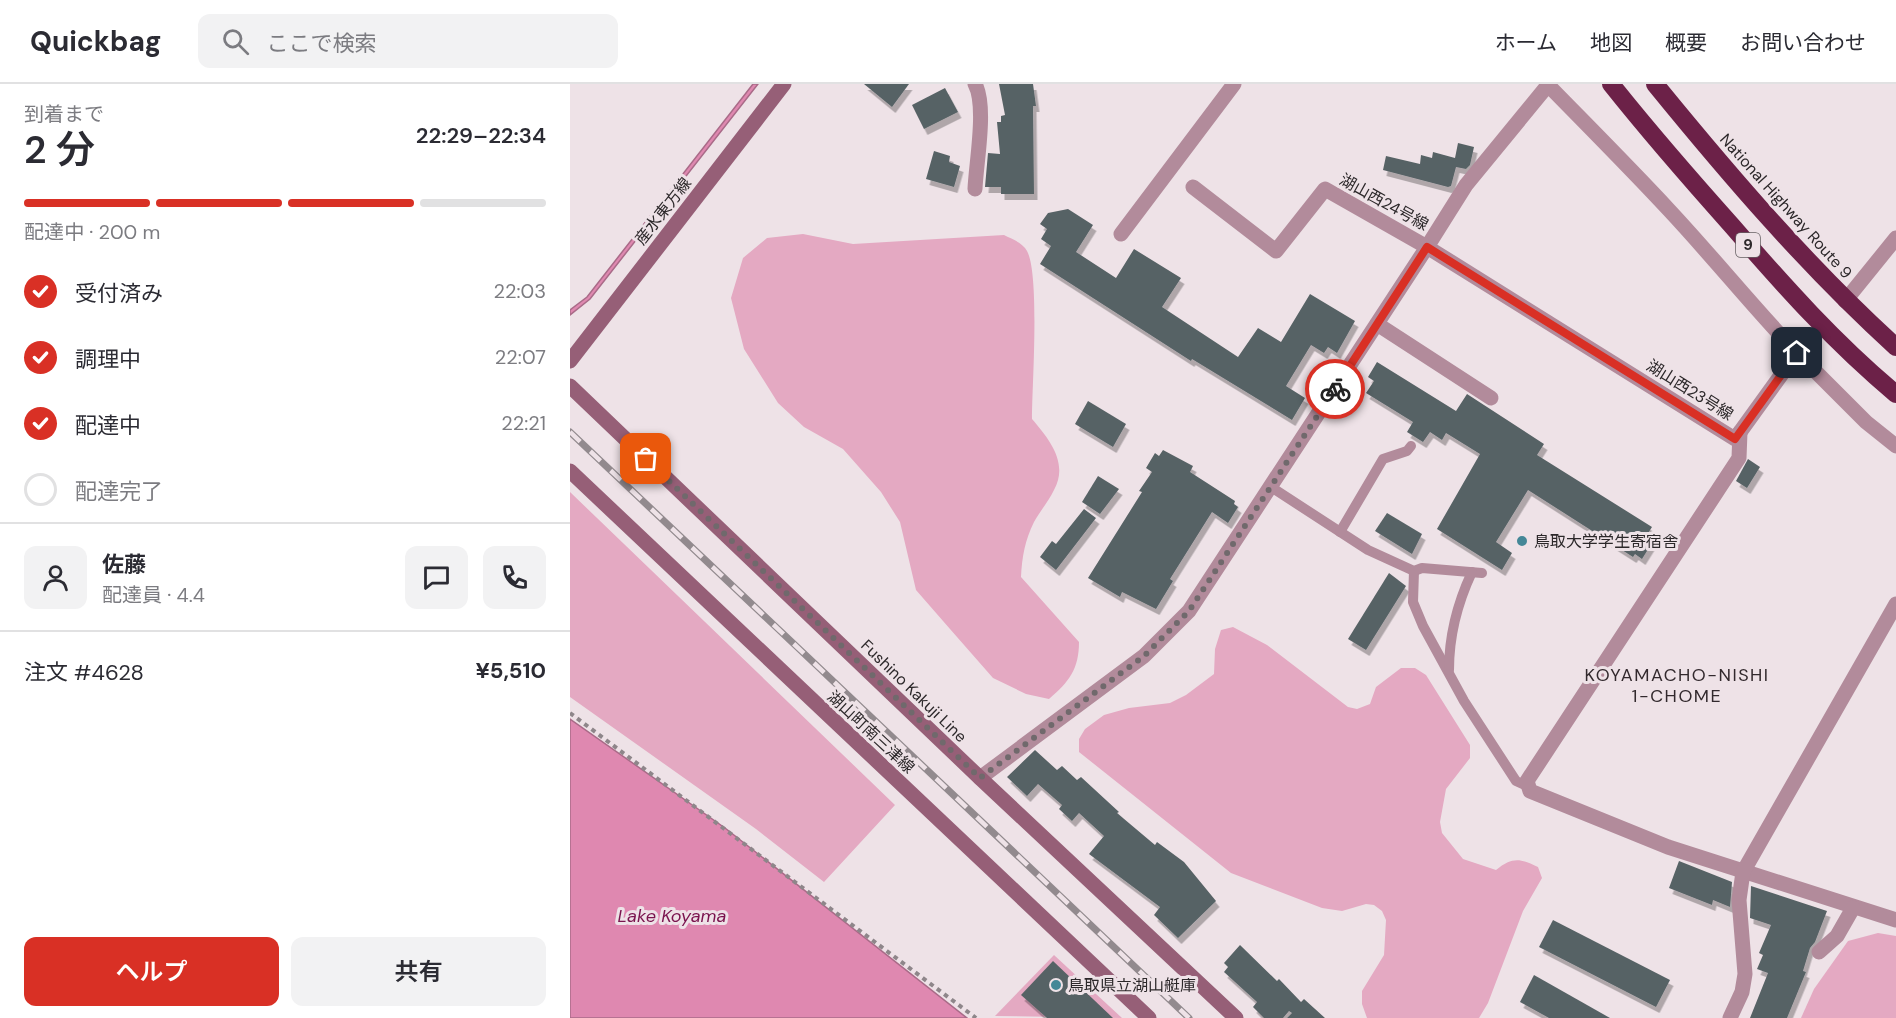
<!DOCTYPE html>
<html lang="ja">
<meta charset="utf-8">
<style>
:root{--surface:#fff;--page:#f2f2f3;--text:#2b2b33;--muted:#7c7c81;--line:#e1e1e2;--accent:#d93025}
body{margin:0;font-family:"DM Sans","Noto Sans JP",sans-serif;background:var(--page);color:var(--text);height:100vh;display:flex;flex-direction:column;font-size:22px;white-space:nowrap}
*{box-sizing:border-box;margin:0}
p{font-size:20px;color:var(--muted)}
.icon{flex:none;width:33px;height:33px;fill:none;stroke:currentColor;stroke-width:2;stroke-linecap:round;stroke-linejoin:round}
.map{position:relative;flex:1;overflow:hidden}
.sheet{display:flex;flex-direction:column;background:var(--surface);width:570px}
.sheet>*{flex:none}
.pin{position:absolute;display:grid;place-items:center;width:51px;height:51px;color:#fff;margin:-26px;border-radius:12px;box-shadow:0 3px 9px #0006}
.courier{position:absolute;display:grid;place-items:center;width:60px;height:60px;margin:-30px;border:4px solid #d93025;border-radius:50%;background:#fff;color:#222;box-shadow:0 2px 8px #0007}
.summary em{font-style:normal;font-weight:600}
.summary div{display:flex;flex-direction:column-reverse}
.summary{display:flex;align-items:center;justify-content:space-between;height:102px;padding:0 24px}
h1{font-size:39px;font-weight:600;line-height:45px}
.bar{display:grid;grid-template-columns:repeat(4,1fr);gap:9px 6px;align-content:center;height:72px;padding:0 24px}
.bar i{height:8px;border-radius:4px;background:var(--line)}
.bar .on{background:var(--accent)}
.bar p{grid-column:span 4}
.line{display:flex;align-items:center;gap:15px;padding:0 24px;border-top:2px solid var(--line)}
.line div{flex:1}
.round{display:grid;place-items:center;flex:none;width:63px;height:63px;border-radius:12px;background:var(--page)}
ol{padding:0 24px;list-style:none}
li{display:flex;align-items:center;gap:18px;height:66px}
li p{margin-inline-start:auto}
li .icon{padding:6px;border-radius:50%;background:var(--accent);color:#fff;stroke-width:4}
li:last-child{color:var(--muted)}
li i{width:33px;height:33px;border:3px solid var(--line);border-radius:50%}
.action{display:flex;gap:12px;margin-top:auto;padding:12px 24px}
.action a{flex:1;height:69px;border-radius:12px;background:var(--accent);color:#fff;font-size:24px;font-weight:600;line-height:69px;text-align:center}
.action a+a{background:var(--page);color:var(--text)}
header{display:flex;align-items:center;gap:36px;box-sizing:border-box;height:84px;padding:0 30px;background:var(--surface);border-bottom:2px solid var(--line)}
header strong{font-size:28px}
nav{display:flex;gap:33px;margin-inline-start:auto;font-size:21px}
.search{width:420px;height:54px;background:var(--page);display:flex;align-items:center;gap:15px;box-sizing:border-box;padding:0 21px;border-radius:12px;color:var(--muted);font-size:22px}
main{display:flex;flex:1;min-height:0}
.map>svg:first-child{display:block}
</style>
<header>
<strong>Quickbag</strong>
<div class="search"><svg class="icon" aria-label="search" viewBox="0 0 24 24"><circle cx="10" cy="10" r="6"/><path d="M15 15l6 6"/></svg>ここで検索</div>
<nav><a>ホーム</a><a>地図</a><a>概要</a><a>お問い合わせ</a></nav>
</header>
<main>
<section class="sheet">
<div class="summary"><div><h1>2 分</h1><p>到着まで</p></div><em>22:29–22:34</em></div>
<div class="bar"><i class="on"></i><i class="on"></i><i class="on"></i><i></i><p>配達中 · 200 m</p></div>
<ol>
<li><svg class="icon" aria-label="check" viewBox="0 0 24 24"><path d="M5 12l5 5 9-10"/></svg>受付済み<p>22:03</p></li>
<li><svg class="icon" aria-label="check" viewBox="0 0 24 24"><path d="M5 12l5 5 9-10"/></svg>調理中<p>22:07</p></li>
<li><svg class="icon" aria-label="check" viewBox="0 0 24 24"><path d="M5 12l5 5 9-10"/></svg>配達中<p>22:21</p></li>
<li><i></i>配達完了</li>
</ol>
<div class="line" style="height:108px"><a class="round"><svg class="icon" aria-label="person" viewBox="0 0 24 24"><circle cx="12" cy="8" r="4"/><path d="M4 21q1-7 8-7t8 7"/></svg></a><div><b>佐藤</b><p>配達員 · 4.4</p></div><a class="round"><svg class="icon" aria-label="chat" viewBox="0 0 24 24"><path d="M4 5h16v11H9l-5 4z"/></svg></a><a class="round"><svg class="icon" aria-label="phone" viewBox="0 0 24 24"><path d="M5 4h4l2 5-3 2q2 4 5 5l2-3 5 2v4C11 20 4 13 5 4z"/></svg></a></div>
<div class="line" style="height:78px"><div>注文 #4628</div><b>¥5,510</b></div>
<div class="action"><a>ヘルプ</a><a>共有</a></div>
</section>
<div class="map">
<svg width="1326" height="934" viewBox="0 0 1326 934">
<defs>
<filter id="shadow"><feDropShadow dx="3.5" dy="6" stdDeviation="0" flood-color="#0004"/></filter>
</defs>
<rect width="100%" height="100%" fill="#eee2e7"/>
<g fill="#e4a9c2">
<path d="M233,150l50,10 151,-9c8,4 19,8 23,16 13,24 5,135 5,168 17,20 37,44 22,71 -5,11 -14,21 -20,32 -9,18 -12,35 -13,55l58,65c0,27 -10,40 -30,57l-23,-5 -33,-16 -43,-49 -34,-39 -16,-68 -19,-30 -38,-43 -39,-22 -26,-24 -34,-54 -13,-51 12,-40 24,-20z"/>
<path d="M0,408l325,313 -71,77 -68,-53 -186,-132z"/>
<path d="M663,543l34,18 81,62 9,2 13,-5 6,-17 25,-19h14l11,7 44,70v13l-24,31 -6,33 2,11 21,26 33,11c16,-13 24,-12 42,-3l4,11 -19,33 -35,92 -9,15h-112l-5,-14v-13l22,-36 2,-35 -4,-9 -8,-6 -8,-1 -24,7 -20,-3 -91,-35 -152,-121v-13l6,-10 19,-14 25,-7 41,-5 16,-8 28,-21 1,-25 6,-19z"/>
<path d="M1308,849l18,3v82h-95l13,-29 34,-48z"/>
<path d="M484,871l68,63 -127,-2z"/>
</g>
<g fill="#df88b0" stroke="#a96b88" stroke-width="1.5">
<path d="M183,0h5l-168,215 -20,16v-5l17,-13z"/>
<path d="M0,635l155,109 242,190h-397z"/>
</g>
<g fill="#576265" filter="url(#shadow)">
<path d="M294,0h45l-17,23z"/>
<path d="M429,0h34l3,22h-3l1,88h-33v-7h-16l3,-34 12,1 -3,-32h4v-6l4,-1z"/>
<path d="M375,4l13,24 -34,17 -12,-24z"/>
<path d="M888,59l16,4 -4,18 -4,4 -10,-2 -5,19 -3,1 -65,-17 3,-14 34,8 1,-9 11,3 1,-6 22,6z"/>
<path d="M364,67l16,5 -1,6 11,4 -6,21 -28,-8z"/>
<path d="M498,125l25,16 -17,27 40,26 18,-29 47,29 -19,29 76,50 20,-29 23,14 29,-48 45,27 -18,32 -9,-6 -4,6 -13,-8 -25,41 19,12 -13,22 -100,-61 -1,2 -151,-97 11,-18 -10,-7 6,-10 -7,-5 8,-11z"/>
<path d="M807,278l79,49 11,-17 77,50 -7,11 115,72 -7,11 7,5 -10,16 -7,-5 -2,3 -105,-67 -32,52 16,11 -10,17 -65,-41 43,-75 -34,-21 -4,7 -12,-8 -7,10 -16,-10 6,-10 -47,-29 8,-12 -6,-4z"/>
<path d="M518,317l38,23 -13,23 -38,-23z"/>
<path d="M593,366l30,16 -3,6 45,29 -1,3 4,3 -10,16 -16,-11 -42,67 3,2 -17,28 -34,-17 -2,5 -32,-19 54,-86 -3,-1 13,-19 -6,-4 9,-15 4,3z"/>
<path d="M1178,375l12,8 -13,21 -11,-7z"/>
<path d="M528,392l21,13 -19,25 -18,-12z"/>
<path d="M514,425l12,9 -40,52 -16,-13 12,-16 4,3z"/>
<path d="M817,429l35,21 -10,20 -37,-23z"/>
<path d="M819,489l17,13 -40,64 -18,-11z"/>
<path d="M465,666l22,20 5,-4 15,14 4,-3 38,35 -2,1 38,32 2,-3 27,20 32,39 -38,37 -24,-23 6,-8 -71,-53 15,-18 -25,-23 -7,8 -13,-12 3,-4 -24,-21 -11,12 -20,-19z"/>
<path d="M1109,777l53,21 -2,25 -17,-7 -1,5 -43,-17z"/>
<path d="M1181,802l76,25 -12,31 -5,6 -7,23 3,1 -19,46h-37l18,-45 -11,-4 6,-14 -4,-2 12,-28 -21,-7z"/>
<path d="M983,836l117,60 -14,27 -117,-60z"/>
<path d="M670,861l37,36 2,-2 22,23 3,-3 21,19h-38l5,-5 -3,-2 -6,7h-19l-11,-11 4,-5 -33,-30 4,-5 -4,-4z"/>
<path d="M483,877l60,57h-66l-26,-23z"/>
<path d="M964,891l76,43h-61l-29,-16z"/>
</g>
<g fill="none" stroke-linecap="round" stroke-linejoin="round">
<path stroke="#8e868a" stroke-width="4" stroke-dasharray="4.5 4.5" stroke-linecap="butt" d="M0,629l406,305"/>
<g stroke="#b28b9b" stroke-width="10">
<path d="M701,403l97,63 46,21 8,-3 60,5"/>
<path d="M770,448l43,-73 24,-8 4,-5"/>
<path d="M844,487l-1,31 10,24 41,75 52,80 13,6"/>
<path d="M879,586c0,-36 8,-66 23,-98"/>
</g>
<g stroke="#b28b9b" stroke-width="15">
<path d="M405,0c12,22 1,79 0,105"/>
<path d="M977,0l1,1c41,42 82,83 121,125 44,47 84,97 128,143l-62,86 -308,-192 39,-62 82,-100"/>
<path d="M551,150l113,-150"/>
<path d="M1275,217l51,-63"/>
<path d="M807,240l114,74"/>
<path d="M1227,269l69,69 30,24"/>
<path d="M1170,348l-1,26 -212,323 3,10 138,56 228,73"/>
<path d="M410,694l164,-122 45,-45 238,-364 -102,-58 -49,62 -83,-64"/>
<path d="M1249,868l18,-16 16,-28"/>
<path d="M1160,934l12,-26 3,-18 -6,-74 4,-28 153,-268"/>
</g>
<g stroke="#965f77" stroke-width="15">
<path d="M0,277l214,-277"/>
<path d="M0,302l410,392 256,240"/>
<path d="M0,387l579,547"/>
</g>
<g stroke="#6c2148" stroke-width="18">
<path d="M1041,0c39,49 80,96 122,143 51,59 103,117 163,167"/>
<path d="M1085,0c75,92 153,183 241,263"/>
</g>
<defs>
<path id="rail" d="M0,348l619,586"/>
</defs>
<use href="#rail" stroke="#928a8e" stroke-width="7"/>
<use href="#rail" stroke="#eee2e7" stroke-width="4.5" stroke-dasharray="14" stroke-linecap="butt"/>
</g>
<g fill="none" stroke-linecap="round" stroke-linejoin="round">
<path stroke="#70696c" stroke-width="6" stroke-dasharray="0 10.8" d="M76,375l334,319 164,-122 45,-45 146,-222"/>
<path stroke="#d93025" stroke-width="8" d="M765,305l92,-142 308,192 62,-86"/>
</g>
<g fill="#448797" stroke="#eee2e7" stroke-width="2">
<circle cx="952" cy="457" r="6"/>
<circle cx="486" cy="901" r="6"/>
</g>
<g text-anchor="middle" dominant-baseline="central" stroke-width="6" stroke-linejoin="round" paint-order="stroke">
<rect fill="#eee2e7" stroke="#666063" stroke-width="1.5" x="1166" y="149" width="24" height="24" rx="4.5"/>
<g font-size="15" font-weight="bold" fill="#2c282a">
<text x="1178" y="161">9</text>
</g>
<g font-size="16" fill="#2c282a" stroke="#eee2e7">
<text transform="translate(814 118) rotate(29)">湖山西24号線</text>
<text transform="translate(1216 122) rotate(48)">National Highway Route 9</text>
<text transform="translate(93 127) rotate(-52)">産水東方線</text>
<text transform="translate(1120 306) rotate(32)">湖山西23号線</text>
<text transform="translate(344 607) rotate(44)">Fushino Kakuji Line</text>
<text transform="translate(301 648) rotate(43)">湖山町南三津線</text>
</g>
<g font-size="16" fill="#2c282a" stroke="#eee2e7" text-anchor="start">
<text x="964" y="457">鳥取大学学生寄宿舎</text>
<text x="498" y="901">鳥取県立湖山艇庫</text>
</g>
<g font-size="18" letter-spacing="1.5" fill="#32292d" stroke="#eee2e7">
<text x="1107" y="591">KOYAMACHO-NISHI<tspan x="1107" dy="21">1-CHOME</tspan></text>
</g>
<g font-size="18" font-style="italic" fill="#7a134e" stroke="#eee2e7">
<text x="102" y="832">Lake Koyama</text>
</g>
</g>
</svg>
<div class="pin" style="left:76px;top:375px;background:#ea580c"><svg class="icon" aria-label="bag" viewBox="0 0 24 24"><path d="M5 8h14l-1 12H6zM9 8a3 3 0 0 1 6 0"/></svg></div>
<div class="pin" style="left:1227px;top:269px;background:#1f2937"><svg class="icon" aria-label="home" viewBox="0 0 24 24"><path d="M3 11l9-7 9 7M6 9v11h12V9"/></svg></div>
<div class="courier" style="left:765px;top:305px"><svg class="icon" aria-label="bike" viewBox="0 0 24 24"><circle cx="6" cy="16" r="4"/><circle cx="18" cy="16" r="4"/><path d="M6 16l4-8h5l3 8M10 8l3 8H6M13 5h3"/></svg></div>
</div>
</main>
